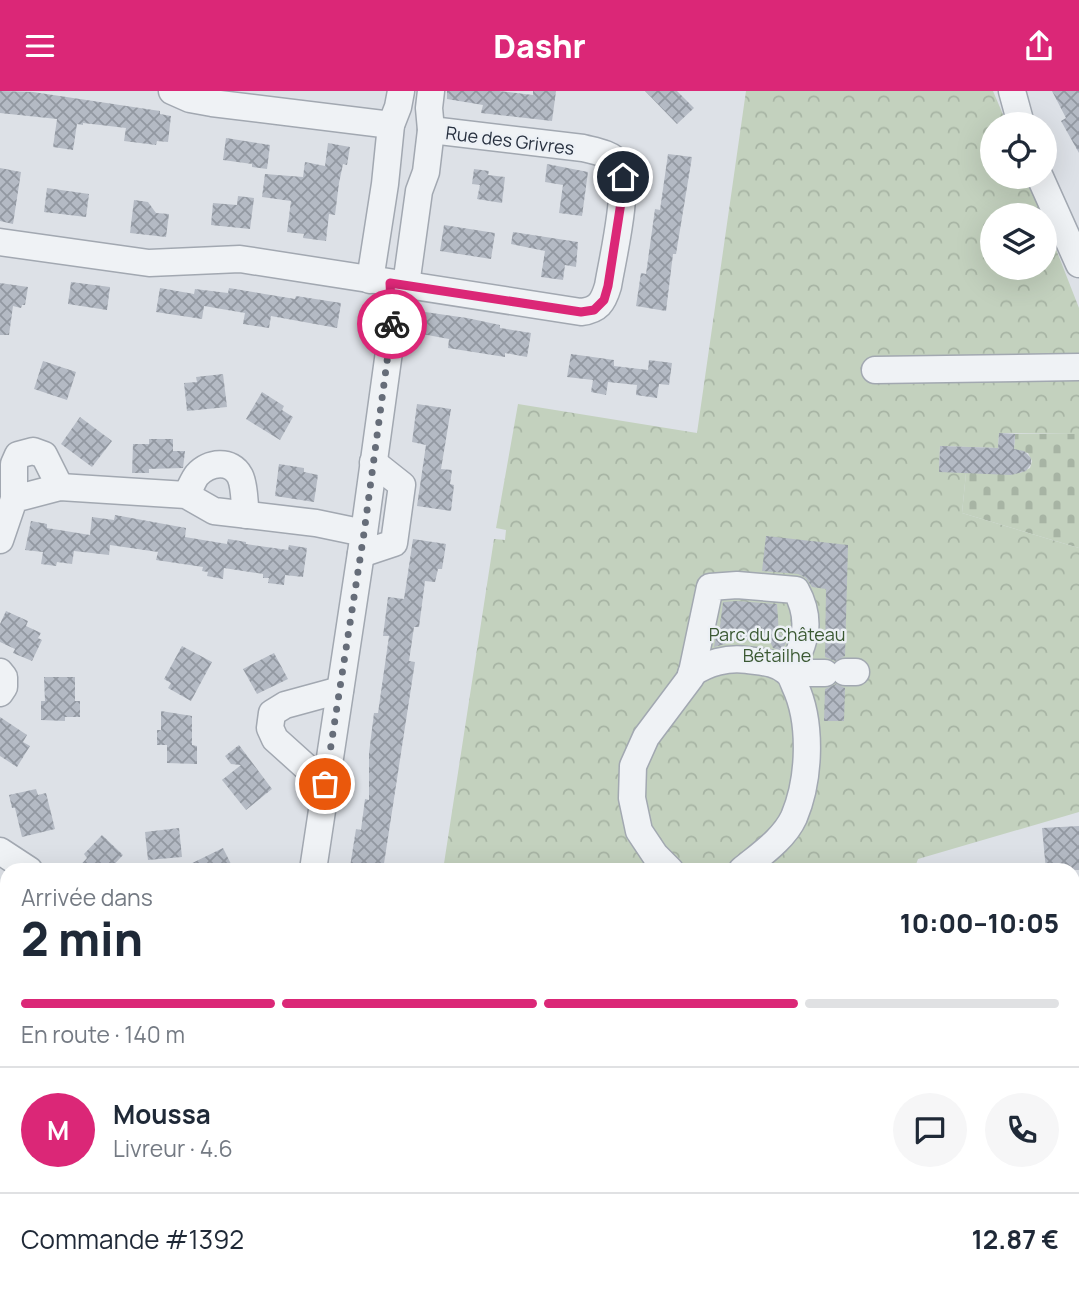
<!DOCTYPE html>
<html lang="fr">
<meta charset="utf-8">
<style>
:root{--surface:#fff;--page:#f6f6f7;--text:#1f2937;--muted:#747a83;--line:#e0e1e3;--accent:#db2777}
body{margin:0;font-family:Manrope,sans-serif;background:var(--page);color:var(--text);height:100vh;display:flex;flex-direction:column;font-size:26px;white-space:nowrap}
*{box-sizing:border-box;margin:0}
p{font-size:23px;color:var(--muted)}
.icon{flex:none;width:38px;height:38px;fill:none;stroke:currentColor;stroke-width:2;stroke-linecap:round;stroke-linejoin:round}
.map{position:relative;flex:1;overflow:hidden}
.side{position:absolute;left:0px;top:772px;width:1080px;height:436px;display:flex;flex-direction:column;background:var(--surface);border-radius:21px 21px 0 0;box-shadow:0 7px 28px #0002}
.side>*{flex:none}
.tools{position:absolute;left:980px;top:21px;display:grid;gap:14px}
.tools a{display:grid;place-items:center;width:77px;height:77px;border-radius:50%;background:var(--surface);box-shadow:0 7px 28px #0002;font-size:35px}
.pin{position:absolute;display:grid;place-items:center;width:60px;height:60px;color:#fff;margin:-30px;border:4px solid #fff;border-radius:50%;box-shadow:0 2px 7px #0007}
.courier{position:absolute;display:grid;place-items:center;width:70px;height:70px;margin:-35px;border:5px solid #db2777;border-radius:50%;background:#fff;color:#222;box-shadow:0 2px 9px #0007}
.overview em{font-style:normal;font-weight:800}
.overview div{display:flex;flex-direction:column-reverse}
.overview{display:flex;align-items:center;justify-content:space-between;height:119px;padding:0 21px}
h1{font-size:46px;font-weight:800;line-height:52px}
.bar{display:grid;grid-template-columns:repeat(4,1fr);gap:10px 7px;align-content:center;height:84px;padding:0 21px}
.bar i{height:9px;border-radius:5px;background:var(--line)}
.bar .selected{background:var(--accent)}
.bar p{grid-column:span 4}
.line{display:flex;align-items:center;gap:18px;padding:0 21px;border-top:2px solid var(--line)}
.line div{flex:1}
.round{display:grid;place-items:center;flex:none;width:74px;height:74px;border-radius:37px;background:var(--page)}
header{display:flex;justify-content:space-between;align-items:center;height:91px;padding:0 21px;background:var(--accent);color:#fff;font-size:32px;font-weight:800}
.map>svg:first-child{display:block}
</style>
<header><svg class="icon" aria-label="menu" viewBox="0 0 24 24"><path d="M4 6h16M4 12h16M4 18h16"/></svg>Dashr<svg class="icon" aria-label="share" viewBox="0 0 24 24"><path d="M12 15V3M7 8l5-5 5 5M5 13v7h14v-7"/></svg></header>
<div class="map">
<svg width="1079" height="1206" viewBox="0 0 1079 1206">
<defs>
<pattern id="industrial-grid" width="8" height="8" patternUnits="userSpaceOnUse" patternTransform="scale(1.75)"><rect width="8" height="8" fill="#cbd0d9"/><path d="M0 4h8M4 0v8" fill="none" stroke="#aeb3bb"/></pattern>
<pattern id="cemetery-stones" width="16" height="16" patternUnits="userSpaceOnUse" patternTransform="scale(1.75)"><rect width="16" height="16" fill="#c3d1be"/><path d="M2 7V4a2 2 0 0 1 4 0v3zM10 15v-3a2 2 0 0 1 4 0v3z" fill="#a7b4a4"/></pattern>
<pattern id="park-crowns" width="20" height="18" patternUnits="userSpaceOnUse" patternTransform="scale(1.75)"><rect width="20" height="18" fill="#c3d1be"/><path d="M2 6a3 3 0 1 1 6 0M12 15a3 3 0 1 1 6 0" fill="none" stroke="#a7b4a4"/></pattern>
<pattern id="building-cross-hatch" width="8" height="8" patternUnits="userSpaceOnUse" patternTransform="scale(1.75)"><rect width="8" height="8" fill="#b4bac4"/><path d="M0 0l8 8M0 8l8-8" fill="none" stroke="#9298a1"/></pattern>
</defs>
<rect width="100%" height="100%" fill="#dde1e7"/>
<path fill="url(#industrial-grid)" d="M0,916l7,3v281l327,1 -2,5h-332z"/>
<path fill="url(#cemetery-stones)" d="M1015,343h64v114l-117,-35 4,-40h54l10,-5 2,-7 -4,-8 -14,-3z"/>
<path fill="url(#park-crowns)" d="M746,0h247l14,33h-15v53h35l15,38h-50v53h53v-47l34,87v126l-80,-1 -1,15 -58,-2 -1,25 27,2 -4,40 117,35v264l-161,47 -4,11h-471l51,-331 11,1 1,-10 -10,-2 22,-124 179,29z"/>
<g fill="url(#building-cross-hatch)">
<path d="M0,0l33,1 127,19v3l11,2 -3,26 -11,-1 -1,4 -32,-4 2,-13 -43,-5v2l-6,-1 -4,26 -20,-3 4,-28 -57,-6z"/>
<path d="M447,0h52l34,4v-4h23l-4,30 -71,-8 2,-8 -36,-6z"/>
<path d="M645,0h32l17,17 -17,16z"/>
<path d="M1052,0h27v62l-18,-32 5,-3z"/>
<path d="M226,47l44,7 -3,24 -15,-2v-3l-29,-4z"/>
<path d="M328,52l22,4 -3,18 -4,-1 -4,19 -4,32 -6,-1 -3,27 -23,-3 1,-4 -17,-2 4,-31 -29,-4 3,-23 38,3 2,-15 20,4z"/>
<path d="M668,63l24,3 -16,97h-3l-7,57 -30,-5 5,-33 5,1 9,-65 5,1z"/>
<path d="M547,73l41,8 -6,44 -23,-3 4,-28 -18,-3z"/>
<path d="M0,77l21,4 -8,52 -13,-3z"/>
<path d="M474,78l15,2 -1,4 17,2 -3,26 -25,-4 3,-14 -8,-1z"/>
<path d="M47,97l42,6 -3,23 -42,-5z"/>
<path d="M238,105l16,2 -4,31 -39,-4 2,-22 24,2z"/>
<path d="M134,109l14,2 8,11 13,1 -3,23 -36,-4z"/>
<path d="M444,134l51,8 -4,26 -51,-8z"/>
<path d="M513,141l65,10 -2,25 -11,-2 -2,15 -22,-3 4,-26 -34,-7z"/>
<path d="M71,191l39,5 -3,23 -39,-6z"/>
<path d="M0,192l28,4 -3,18h-3l-1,3 -8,-2 -4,29h-9z"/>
<path d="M160,197l34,6 1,-5 33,4 1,-5 66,11 1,-3 45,7 -4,25 -66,-12 -2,12 -26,-4 2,-11 -41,-7 -2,13 -46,-7z"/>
<path d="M425,221l42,6 33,7v3l31,5 -4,24 -22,-4v4l-57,-9 1,-9 -27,-5z"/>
<path d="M571,263l43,6v6l34,4 1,-10 23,3 -3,22 -10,-1 -2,14 -21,-3 1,-10 -29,-3 -2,13 -15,-3 2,-12 -26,-3z"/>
<path d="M43,270l33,11 -9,28 -33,-11z"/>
<path d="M223,283l4,33 -40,4 -3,-28 13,-1 -1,-5z"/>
<path d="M262,301l22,14 -2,4 11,7 -13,23 -34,-21z"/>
<path d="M417,313l34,5 -10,60 11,1 -2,14 4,1 -3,26 -34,-5 9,-61 -14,-3z"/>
<path d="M80,326l32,24 -20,26 -31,-23z"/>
<path d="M999,342l16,1 -1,15 10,2 7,7v6l-5,7 -15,4 -72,-3 1,-26 58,2z"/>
<path d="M149,348h24v12h12l-2,17 -34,1v4h-17l1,-29h16z"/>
<path d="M279,373l25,4v4l14,3 -4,27 -39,-6z"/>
<path d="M115,424l71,13 -1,9 42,7 1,-5 18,3v2l42,6 1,-5 18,3 -4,29 -18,-2 -1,10 -16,-2 1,-5h-6v-4l-39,-6 -1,11 -16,-3 1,-4 -6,-1 1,-4 -47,-7 2,-8 -48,-7 -1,10 -35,-4 -2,13 -15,-2 -1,4 -15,-2 2,-12 -18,-2 6,-29 16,3v4l43,7 2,-18 22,3z"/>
<path d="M766,445l82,9 -3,111 -10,5 -10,-4 1,-68 -14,-2 -6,-9 -8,-4 -36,-3z"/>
<path d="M413,448l33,5 -4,25h-4l-3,13 -10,-1 -6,46h-5l-5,34 6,1 -32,208 -33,-3 6,-38 5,1 4,-31 4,1v-47l5,-40h4l11,-77h-6l5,-39 16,2z"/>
<path d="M737,510l40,3 2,30 8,6 -5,11 -9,-3 -4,-9 -42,1 -2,4 -11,3 2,-11 3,-2 4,-32z"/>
<path d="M6,520l22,10 -2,5 15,7 -3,5 4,2 -10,21 -19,-8 2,-4 -15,-7v-18z"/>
<path d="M182,555l30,16 -21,39 -23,-13 3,-5 -7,-4z"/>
<path d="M274,562l14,26 -31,15 -14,-25z"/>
<path d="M44,586h31v24h5v16h-15v4l-24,-1v-19h4z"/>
<path d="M836,593l9,4 -1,33h-20l1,-32z"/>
<path d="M161,620l31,5v29l5,1v18l-30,-1v-18h-10v-15h4z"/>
<path d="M0,626l27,18 -4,7 7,4 -13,21 -17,-11z"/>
<path d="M239,654l33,44 -26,21 -24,-30 19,-15 -10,-1 -6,-8z"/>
<path d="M36,698l2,6 8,-2 9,36 -33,8 -7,-29h-3l-3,-13z"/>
<path d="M1079,735v44h-33l-4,-42z"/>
<path d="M179,737l3,29 -34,3 -3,-28z"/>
<path d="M102,744l21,20 -14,15h-33l11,-12 -3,-4z"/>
<path d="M223,757l11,22h-56z"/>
</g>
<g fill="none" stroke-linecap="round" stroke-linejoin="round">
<defs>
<g id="minor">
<path d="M172,0l18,8 22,4 179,22"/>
<path d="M1012,0l9,33"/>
<path d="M1040,86l39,87"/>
<path d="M0,151l149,21 91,-4 341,53c17,-2 22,-9 27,-26 4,-25 23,-103 10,-123 -7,-10 -24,-12 -35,-15l-152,-18"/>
<path d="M370,189l15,-96 6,-59 7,-18 3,-16"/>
<path d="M406,194l13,-94 7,-19 5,-42 -2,-22 2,-17"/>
<path d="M875,279l204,-3"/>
<path d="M186,404c4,-6 7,-15 11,-20 12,-13 34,-16 43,1 5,10 4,27 6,39"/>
<path d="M14,408v-35l4,-9 15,-4 11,4 16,32"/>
<path d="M0,449l14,-41 46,-12 126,8 28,16 102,12 48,10"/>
<path d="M361,463l33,-11 8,-58 -29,-23"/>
<path d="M0,581l4,5v10l-4,6"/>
<path d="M845,581h11"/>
<path d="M691,583c16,-11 37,-17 56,-14 14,2 29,2 40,12 4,3 6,9 8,14 17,36 15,93 -1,131 -10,22 -34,38 -52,53"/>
<path d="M325,693l-50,-45 -5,-11 2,-15 13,-8 55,-15"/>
<path d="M0,760l29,19"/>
<path d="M313,779l51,-337 28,-203 -2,-47"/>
<path d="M670,779l-15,-15 -16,-24 -7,-33 1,-32 13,-29 45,-60 19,-90 27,-2 59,5c17,31 9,54 -7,83h36"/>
<path d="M1073,827l6,-1"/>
<path d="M1073,978l6,1"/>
<path d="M1073,1154h6"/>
<path d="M123,1206l4,-6"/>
<path d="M439,1206l1,-6"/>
</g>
</defs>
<use href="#minor" stroke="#a2a8b1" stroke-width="29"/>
<use href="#minor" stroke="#eff2f5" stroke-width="26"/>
</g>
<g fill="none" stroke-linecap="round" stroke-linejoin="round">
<path stroke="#666d79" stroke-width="7" stroke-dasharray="0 12.6" d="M325,693l39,-251 28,-209"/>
<path stroke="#db2777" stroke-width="9" d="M392,233l-2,-41 191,29 13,-2 10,-10 4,-14 14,-90 1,-19"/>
</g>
<g text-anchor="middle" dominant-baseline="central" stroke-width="5" stroke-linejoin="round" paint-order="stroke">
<g font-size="18" fill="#262f3e" stroke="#ecf0f5">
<text transform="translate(510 49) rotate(7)">Rue des Grivres</text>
</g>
<g font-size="18" fill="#3b5933" stroke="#ecf0f5">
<text x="777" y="543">Parc du Château<tspan x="777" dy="21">Bétailhe</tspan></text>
</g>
</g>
</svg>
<div class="tools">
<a><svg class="icon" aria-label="locate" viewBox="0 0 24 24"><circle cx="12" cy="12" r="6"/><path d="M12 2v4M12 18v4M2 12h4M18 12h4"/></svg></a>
<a><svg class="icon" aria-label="layers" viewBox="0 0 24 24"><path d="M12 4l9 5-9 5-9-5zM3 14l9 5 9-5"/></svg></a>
</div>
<div class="pin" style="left:325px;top:693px;background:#ea580c"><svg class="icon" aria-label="bag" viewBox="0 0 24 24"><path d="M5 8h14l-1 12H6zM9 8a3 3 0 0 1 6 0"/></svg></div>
<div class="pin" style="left:623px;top:86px;background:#1f2937"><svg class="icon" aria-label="home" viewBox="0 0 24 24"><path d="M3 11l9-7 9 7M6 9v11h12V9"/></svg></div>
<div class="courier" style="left:392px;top:233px"><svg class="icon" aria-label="bike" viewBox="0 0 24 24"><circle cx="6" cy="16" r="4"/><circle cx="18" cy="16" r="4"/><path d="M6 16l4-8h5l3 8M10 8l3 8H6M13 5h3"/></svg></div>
<section class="side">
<div class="overview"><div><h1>2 min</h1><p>Arrivée dans</p></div><em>10:00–10:05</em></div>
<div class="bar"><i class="selected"></i><i class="selected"></i><i class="selected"></i><i></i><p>En route · 140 m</p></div>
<div class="line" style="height:126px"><b class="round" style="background:var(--accent);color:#fff">M</b><div><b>Moussa</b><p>Livreur · 4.6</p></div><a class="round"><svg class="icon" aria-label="chat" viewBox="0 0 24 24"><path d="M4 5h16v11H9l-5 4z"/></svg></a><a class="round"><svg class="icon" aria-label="phone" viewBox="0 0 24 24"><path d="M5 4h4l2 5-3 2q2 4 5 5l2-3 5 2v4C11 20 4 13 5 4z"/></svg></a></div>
<div class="line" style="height:91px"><div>Commande #1392</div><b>12.87 €</b></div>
</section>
</div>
